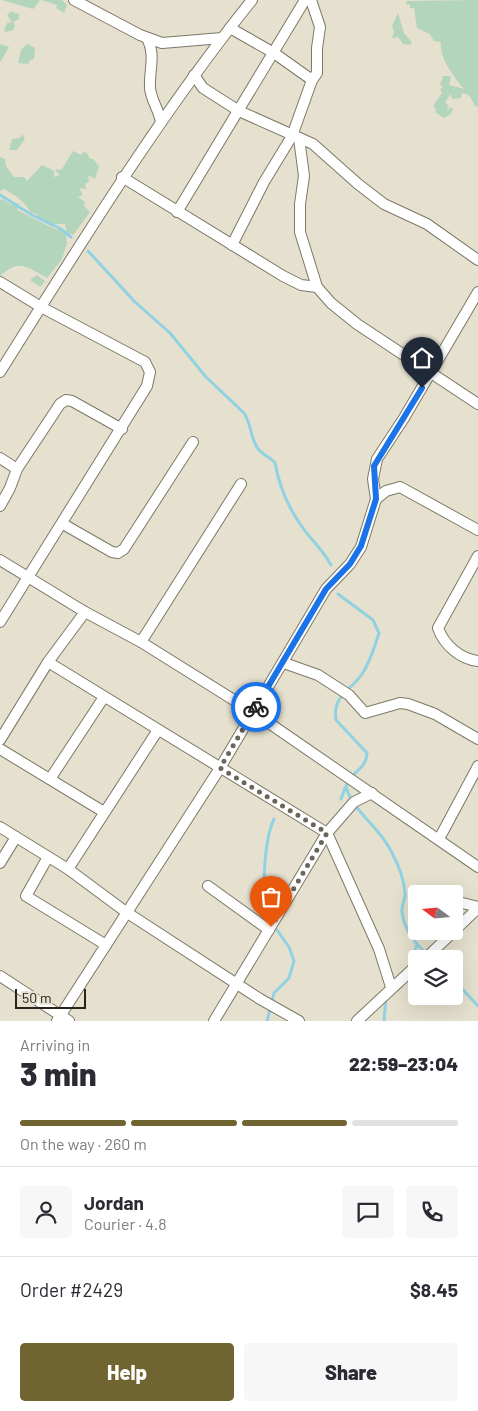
<!DOCTYPE html>
<meta charset="utf-8">
<style>
:root{--surface:#fff;--page:#f7f7f7;--text:#2b2b33;--muted:#7c7c81;--line:#e1e1e2;--accent:#706431}
body{margin:0;font-family:Barlow,sans-serif;background:var(--page);color:var(--text);height:100vh;display:flex;flex-direction:column;font-size:19px;white-space:nowrap}
*{box-sizing:border-box;margin:0}
p{font-size:16px;color:var(--muted)}
.icon{flex:none;width:28px;height:28px;fill:none;stroke:currentColor;stroke-width:2;stroke-linecap:round;stroke-linejoin:round}
.map{position:relative;height:1021px;overflow:hidden}
.panel{display:flex;flex-direction:column;background:var(--surface);flex:1}
.panel>*{flex:none}
.needle{width:32px;rotate:286deg}
.controls{position:absolute;left:408px;top:885px;display:grid;gap:10px}
.controls a{display:grid;place-items:center;width:55px;height:55px;border-radius:5px;background:var(--surface);box-shadow:0 5px 20px #0002;font-size:25px}
.scale{position:absolute;left:15px;bottom:12px;width:71px;box-sizing:border-box;padding-left:5px;border:2px solid #26241d;border-top:0;font-size:14px;line-height:18px;white-space:nowrap;color:#26241d;-webkit-text-stroke:4px #e6e0ce;paint-order:stroke}
.pin{position:absolute;display:grid;place-items:center;width:42px;height:42px;color:#fff;margin:-51px -21px;border-radius:50% 50% 50% 0;rotate:-45deg;box-shadow:0 0 5px #0007}
.pin .icon{rotate:45deg}
.courier{position:absolute;display:grid;place-items:center;width:50px;height:50px;margin:-25px;border:4px solid #1a73e8;border-radius:50%;background:#fff;color:#222;box-shadow:0 1px 6px #0007}
.summary em{font-style:normal;font-weight:800}
.summary div{display:flex;flex-direction:column-reverse}
.summary{display:flex;align-items:center;justify-content:space-between;height:85px;padding:0 20px}
h1{font-size:32px;font-weight:800;line-height:38px}
.bar{display:grid;grid-template-columns:repeat(4,1fr);gap:8px 5px;align-content:center;height:60px;padding:0 20px}
.bar i{height:6px;border-radius:4px;background:var(--line)}
.bar .active{background:var(--accent)}
.bar p{grid-column:span 4}
.line{display:flex;align-items:center;gap:12px;padding:0 20px;border-top:1px solid var(--line)}
.line div{flex:1}
.round{display:grid;place-items:center;flex:none;width:52px;height:52px;border-radius:5px;background:var(--page)}
.cta{display:flex;gap:10px;margin-top:auto;padding:10px 20px}
.cta a{flex:1;height:58px;border-radius:5px;background:var(--accent);color:#fff;font-size:20px;font-weight:800;line-height:58px;text-align:center}
.cta a+a{background:var(--page);color:var(--text)}
.map>svg:first-child{display:block}
</style>
<div class="map">
<svg width="478" height="1021" viewBox="0 0 478 1021">
<rect width="100%" height="100%" fill="#e6e0ce"/>
<g fill="#b2d5bc">
<path d="M2,0h38l-7,9z"/>
<path d="M41,0h21l5,5 -3,8 -8,-5 1,-3z"/>
<path d="M478,0v107l-3,-1 -6,-11 -7,-2 -1,5 -9,1 -1,-5 -6,8 4,5h-2l1,4 2,-4 3,2 -2,5 -7,4 -9,-6 1,-3 -3,-3 9,-13 -2,-4 3,-2 -3,-2 3,-9h8l-2,9 15,4c-10,-12 -25,-31 -23,-47l-7,-1 -4,-7 -13,-6 -3,-20h-4v-4l-3,1 -1,-4z"/>
<path d="M12,11l2,2 5,1v5l-6,3 2,4 -2,4 -6,2 -3,-1 3,-8 5,-1 -5,-7z"/>
<path d="M398,13l6,20 8,9 -2,3 -7,-1 -5,-7 -6,1 2,-6 -2,-6z"/>
<path d="M0,44l9,3 -8,14h-1z"/>
<path d="M27,44l8,4 -1,11 -4,1 -2,4 -10,-1 3,-13z"/>
<path d="M22,134l3,5 -8,11h-8l3,-11 8,-1z"/>
<path d="M73,151l8,4 2,-3 4,1 3,6h3l6,7 -4,13 -7,-4 1,7 -4,2 2,8 -1,-3 -7,-1 4,7 -5,2 7,5 -1,4 6,6 -17,23 -6,-3 -2,-8h-15l-12,-6 -1,-4 -6,-1c-7,-12 -13,-16 -27,-24l-4,2v-34l5,2 1,7 8,11h10l3,4 15,-16 12,6v6l6,-2 -5,-5 7,-1z"/>
<path d="M2,199l10,6 7,-2 -2,7 40,20 4,-3v4l5,4 1,8 -5,16 -15,19c-22,-12 -27,-19 -47,-2v-76z"/>
<path d="M37,275l8,6 -5,6 -10,-7z"/>
</g>
<g fill="none" stroke-linecap="round" stroke-linejoin="round">
<g stroke="#90d2e1" stroke-width="3">
<path d="M0,195l32,20 29,14 10,8"/>
<path d="M88,251l47,51 35,31 36,44 38,36c7,10 6,23 13,34 4,8 13,9 18,16 4,22 14,46 28,65 9,13 20,22 28,37"/>
<path d="M338,594l35,26 6,13c-4,13 -9,29 -17,41 -11,17 -30,21 -26,46l31,33c0,17 -19,20 -21,34 7,25 35,41 46,66 6,11 12,27 13,40 1,6 -4,12 -3,19 3,21 15,34 31,47"/>
<path d="M341,799l4,-11"/>
<path d="M268,918c-7,-22 -4,-78 6,-99"/>
<path d="M408,969l9,-24"/>
<path d="M454,980l24,26"/>
<path d="M267,1021l7,-28 15,-15 5,-17 -5,-14 -12,-17"/>
<path d="M384,1021l2,-24"/>
</g>
<defs>
<g id="minor">
<path d="M74,0l66,35 22,8 60,-5"/>
<path d="M230,28l44,25 38,27"/>
<path d="M147,38c9,17 2,32 3,50 1,12 9,22 11,34"/>
<path d="M194,75l9,13 36,23 74,33 45,40 26,20 43,20 51,36"/>
<path d="M299,138l5,38 -4,28v28l17,55 14,16 26,21 121,80"/>
<path d="M122,177l161,99 18,9 16,2"/>
<path d="M177,212l128,-212"/>
<path d="M232,245l32,-63 28,-46 20,-56 5,-7v-25l3,-21 -9,-27"/>
<path d="M0,282l41,25 104,55 5,10 -3,14 -147,236"/>
<path d="M0,372c80,-127 158,-255 252,-372"/>
<path d="M0,458l17,11"/>
<path d="M376,499l10,-8 14,-4 78,43"/>
<path d="M0,506l10,-18 7,-19 43,-65 6,-4 6,1 50,28"/>
<path d="M63,524l49,28 6,1 6,-4 69,-107"/>
<path d="M478,556l-40,72c6,17 22,31 40,33"/>
<path d="M0,560l85,52 56,30 112,70 225,155"/>
<path d="M141,642l100,-158"/>
<path d="M48,662l279,171 52,116 12,38"/>
<path d="M284,663l34,12 31,20 16,18 35,-10 8,1 27,10 43,25"/>
<path d="M0,740l48,-78 37,-50"/>
<path d="M0,749l104,63"/>
<path d="M50,779l54,-82"/>
<path d="M0,827l68,42 58,43 134,87 39,22"/>
<path d="M439,839l39,-73"/>
<path d="M48,857l-22,39 80,49"/>
<path d="M0,863l16,-26"/>
<path d="M68,869l90,-139"/>
<path d="M208,886l61,44"/>
<path d="M415,891l10,3"/>
<path d="M454,901l24,6"/>
<path d="M425,959l53,-51"/>
<path d="M0,976l69,45"/>
<path d="M57,1021l163,-253 106,-179 24,-25 11,-17 15,-48 -3,-20 4,-20 27,-41 74,-126"/>
<path d="M214,1021l113,-188 27,-31 18,-9"/>
<path d="M357,1021l59,-55"/>
</g>
</defs>
<use href="#minor" stroke="#7d7867" stroke-width="12"/>
<use href="#minor" stroke="#fff" stroke-width="10"/>
</g>
<g fill="none" stroke-linecap="round" stroke-linejoin="round">
<path stroke="#69665b" stroke-width="5" stroke-dasharray="0 9" d="M256,707l-36,61 107,65 -56,94"/>
<path stroke="#1a73e8" stroke-width="6" d="M256,707l70,-118 24,-25 11,-18 15,-47 -2,-33 48,-78"/>
</g>
</svg>
<div class="controls">
<a><svg class="needle" viewBox="-14 -14 28 28"><path d="M0-13l5 13h-10z" fill="#e53935"/><path d="M0 13l5-13h-10z" fill="#7c7c81"/></svg></a>
<a><svg class="icon" aria-label="layers" viewBox="0 0 24 24"><path d="M12 4l9 5-9 5-9-5zM3 14l9 5 9-5"/></svg></a>
</div>
<div class="scale">50 m</div>
<div class="pin" style="left:271px;top:927px;background:#ea580c"><svg class="icon" aria-label="bag" viewBox="0 0 24 24"><path d="M5 8h14l-1 12H6zM9 8a3 3 0 0 1 6 0"/></svg></div>
<div class="pin" style="left:422px;top:388px;background:#1f2937"><svg class="icon" aria-label="home" viewBox="0 0 24 24"><path d="M3 11l9-7 9 7M6 9v11h12V9"/></svg></div>
<div class="courier" style="left:256px;top:707px"><svg class="icon" aria-label="bike" viewBox="0 0 24 24"><circle cx="6" cy="16" r="4"/><circle cx="18" cy="16" r="4"/><path d="M6 16l4-8h5l3 8M10 8l3 8H6M13 5h3"/></svg></div>
</div>
<section class="panel">
<div class="summary"><div><h1>3 min</h1><p>Arriving in</p></div><em>22:59–23:04</em></div>
<div class="bar"><i class="active"></i><i class="active"></i><i class="active"></i><i></i><p>On the way · 260 m</p></div>
<div class="line" style="height:90px"><a class="round"><svg class="icon" aria-label="person" viewBox="0 0 24 24"><circle cx="12" cy="8" r="4"/><path d="M4 21q1-7 8-7t8 7"/></svg></a><div><b>Jordan</b><p>Courier · 4.8</p></div><a class="round"><svg class="icon" aria-label="chat" viewBox="0 0 24 24"><path d="M4 5h16v11H9l-5 4z"/></svg></a><a class="round"><svg class="icon" aria-label="phone" viewBox="0 0 24 24"><path d="M5 4h4l2 5-3 2q2 4 5 5l2-3 5 2v4C11 20 4 13 5 4z"/></svg></a></div>
<div class="line" style="height:65px"><div>Order #2429</div><b>$8.45</b></div>
<div class="cta"><a>Help</a><a>Share</a></div>
</section>
